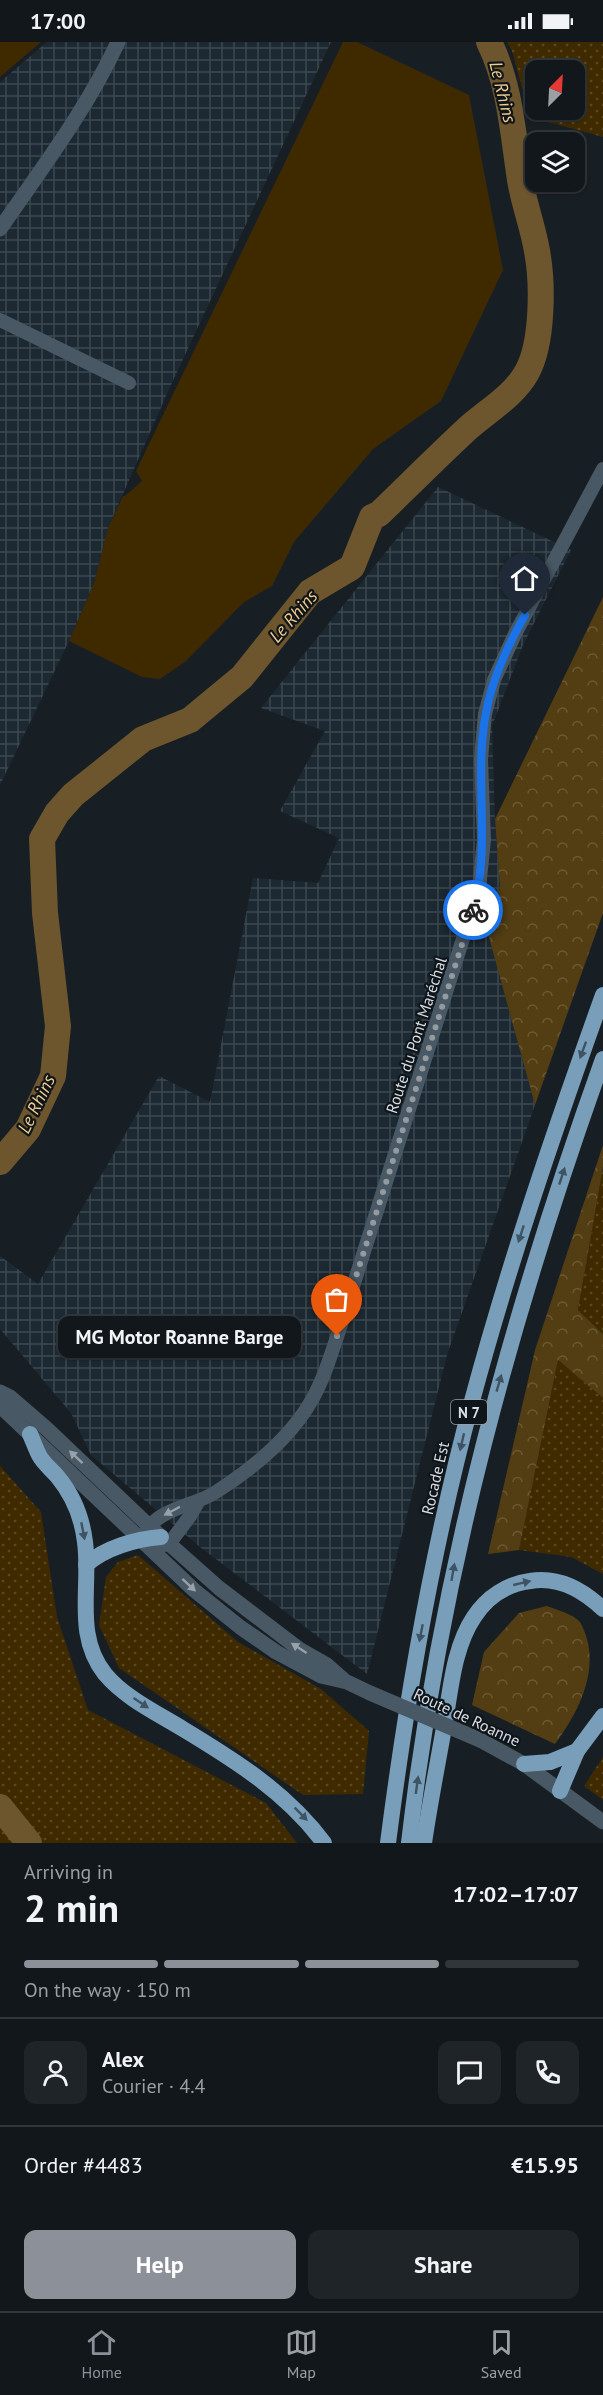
<!DOCTYPE html>
<meta charset="utf-8">
<style>
:root{--surface:#12171b;--page:#1f2428;--text:#f1f3f6;--muted:#9c9fa3;--line:#31363a;--accent:#8c9099}
body{margin:0;font-family:"PT Sans",sans-serif;background:var(--page);color:var(--text);height:100vh;display:flex;flex-direction:column;font-size:22px;white-space:nowrap}
*{box-sizing:border-box;margin:0}
p{font-size:20px;color:var(--muted)}
.icon{flex:none;width:33px;height:33px;fill:none;stroke:currentColor;stroke-width:2;stroke-linecap:round;stroke-linejoin:round}
.map{position:relative;height:1801px;overflow:hidden}
.drawer{display:flex;flex-direction:column;background:var(--surface);flex:1}
.drawer>*{flex:none}
.needle{width:39px;rotate:24deg}
.fabs{position:absolute;left:525px;top:18px;display:grid;gap:12px}
.fabs a{display:grid;place-items:center;width:60px;height:60px;border-radius:12px;background:var(--surface);box-shadow:0 2px 4px #0004,0 0 0 2px var(--line);font-size:30px}
.pin{position:absolute;display:grid;place-items:center;width:51px;height:51px;color:#fff;margin:-62px -26px;border-radius:50% 50% 50% 0;rotate:-45deg;box-shadow:0 0 6px #0007}
.pin .icon{rotate:45deg}
.courier{position:absolute;display:grid;place-items:center;width:60px;height:60px;margin:-30px;border:4px solid #1a73e8;border-radius:50%;background:#fff;color:#222;box-shadow:0 2px 8px #0007}
.bubble{position:absolute;height:42px;border-radius:12px;background:var(--surface);box-shadow:0 2px 4px #0004,0 0 0 2px var(--line);font-size:20px;font-weight:600;line-height:42px;text-align:center}
.head em{font-style:normal;font-weight:600}
.head div{display:flex;flex-direction:column-reverse}
.head{display:flex;align-items:center;justify-content:space-between;height:102px;padding:0 24px}
h1{font-size:39px;font-weight:600;line-height:45px}
.bar{display:grid;grid-template-columns:repeat(4,1fr);gap:9px 6px;align-content:center;height:72px;padding:0 24px}
.bar i{height:8px;border-radius:4px;background:var(--line)}
.bar .active{background:var(--accent)}
.bar p{grid-column:span 4}
.line{display:flex;align-items:center;gap:15px;padding:0 24px;border-top:2px solid var(--line)}
.line div{flex:1}
.round{display:grid;place-items:center;flex:none;width:63px;height:63px;border-radius:12px;background:var(--page)}
.primary-button{display:flex;gap:12px;margin-top:auto;padding:12px 24px}
.primary-button a{flex:1;height:69px;border-radius:12px;background:var(--accent);color:#fff;font-size:24px;font-weight:600;line-height:69px;text-align:center}
.primary-button a+a{background:var(--page);color:var(--text)}
.status{display:flex;justify-content:space-between;align-items:center;height:42px;padding:0 30px;background:var(--surface);direction:ltr}
.status svg{height:16px;fill:currentColor}
.dock{display:flex;justify-content:space-around;align-items:center;height:84px;border-top:2px solid var(--line);background:var(--surface);font-size:16px;color:var(--muted)}
.dock a{display:grid;justify-items:center;gap:3px}
.dock .active{color:var(--accent)}
.map>svg:first-child{display:block}
</style>
<div class="status"><b>17:00</b><svg viewBox="0 0 49 12"><path d="M0 12V9h3v3zM5 12V6h3v6zM10 12V3h3v9zM15 12V0h3v12zM26 1h20v11H26zM47 4h2v5h-2z"/></svg></div>
<div class="map">
<svg width="603" height="1801" viewBox="0 0 603 1801">
<defs>
<pattern id="industrial-grid" width="8" height="8" patternUnits="userSpaceOnUse" patternTransform="scale(1.5)"><rect width="8" height="8" fill="#1d2932"/><path d="M0 4h8M4 0v8" fill="none" stroke="#3d484f"/></pattern>
<pattern id="grass-dots" width="8" height="8" patternUnits="userSpaceOnUse" patternTransform="scale(1.5)"><rect width="8" height="8" fill="#3f2a00"/><path d="M2 2h.1M6 6h.1" fill="none" stroke="#5a4825" stroke-width="1.8" stroke-linecap="round"/></pattern>
<pattern id="forest-crowns" width="20" height="18" patternUnits="userSpaceOnUse" patternTransform="scale(1.5)"><rect width="20" height="18" fill="#533d13"/><path d="M2 6a3 3 0 1 1 6 0M12 15a3 3 0 1 1 6 0" fill="none" stroke="#6b5935"/></pattern>
</defs>
<rect width="100%" height="100%" fill="#181f24"/>
<g fill="url(#industrial-grid)">
<path d="M47,0h284l-161,345 -62,141 -14,55 -25,58 -69,144v-703z"/>
<path d="M438,445l133,63 -48,95 -31,81 3,93 5,69 -12,46 47,171 -88,250 -80,319 -167,-127 -109,-92 -20,-42 -71,-84v-73l38,28 121,-208 51,26 43,-224 65,5 21,-45 -59,-27 45,-80 -64,-23z"/>
</g>
<g fill="url(#grass-dots)" fill-rule="evenodd">
<path d="M507,0h96v95l-73,-20 -18,-66zM574,28v40h-38v-40z"/>
<path d="M603,1125v167l-25,-24z"/>
<path d="M558,1318l45,38v176l-32,-17 -52,-7z"/>
<path d="M0,1424l41,46 16,105 31,93 178,93 31,40h-297z"/>
<path d="M138,1513l100,87 83,47 48,42 -6,63 -60,1 -184,-127 -20,-43 7,-48 12,-15z"/>
<path d="M603,1715v43l-19,-14z"/>
</g>
<g fill="url(#forest-crowns)">
<path d="M603,555v316l-68,192 -47,-171 12,-46 -5,-69z"/>
<path d="M603,1103v22l-25,143 25,24v64l-45,-38 -39,190 -31,4 47,-204z"/>
<path d="M547,1564c10,4 26,8 33,16 23,41 1,87 -25,122l-83,-39 12,-53 35,-39z"/>
</g>
<g fill="#3f2a00">
<path d="M0,0h41l-41,35z"/>
<path d="M343,0h14l112,53 34,175 -62,131 -68,48 -79,93 -22,44 -28,16 -58,59 -26,18 -18,-2 -73,-36 25,-58 14,-55 15,-32h2l17,-15 -6,-10z"/>
</g>
<g fill="none" stroke-linecap="round" stroke-linejoin="round">
<g stroke="#6d552d" stroke-width="26">
<path d="M0,1120l28,-33 25,-53 5,-50 -13,-113 -3,-74 15,-26 16,-18 70,-56 47,-19 52,-43 68,-85 42,-25 20,-50 7,-3c29,-28 58,-57 88,-85 20,-18 47,-33 60,-57 16,-29 16,-89 10,-121 -4,-24 -13,-47 -17,-71 -7,-46 -10,-96 -31,-138"/>
<path d="M0,1765l29,36"/>
</g>
<g stroke="#485865" stroke-width="14">
<path d="M0,278l129,63"/>
<path d="M144,1493c14,-28 49,-28 72,-43 39,-25 82,-60 102,-104 8,-16 13,-34 19,-51l142,-449 5,-48 -3,-81 4,-45 9,-34 21,-46 88,-165"/>
<path d="M158,1504l11,-2 21,-28 8,-14"/>
</g>
<g stroke="#485865" stroke-width="15">
<path d="M0,187c42,-61 87,-120 118,-187"/>
<path d="M0,1350l10,5 37,32 102,97 70,62 80,61 28,16 17,15"/>
<path d="M0,1364l194,184 46,37 36,25 45,24 26,6 23,11"/>
<path d="M480,1698l44,24 79,58"/>
</g>
<g stroke="#789eba" stroke-width="16">
<path d="M30,1392c3,7 6,15 9,21 4,8 12,14 18,21 16,19 25,41 28,66 6,46 -11,93 20,132 20,24 52,39 78,55 53,32 104,64 141,114"/>
<path d="M86,1523c18,-17 50,-26 75,-28"/>
<path d="M524,1722l26,-2 27,-11"/>
<path d="M560,1749l17,-40 26,-35"/>
<path d="M388,1801c19,-148 45,-297 84,-442 37,-138 83,-272 131,-406"/>
<path d="M409,1801c31,-269 103,-530 194,-784"/>
<path d="M424,1801c6,-41 14,-81 21,-121 6,-35 9,-75 29,-105 13,-20 33,-33 56,-36 28,-5 53,9 73,28"/>
</g>
<path stroke="#485865" stroke-width="15" d="M370,1651l110,47"/>
</g>
<defs><path id="oneway-solid" d="M-6-.8H1V-3.2L6.5 0L1 3.2V.8H-6Z" transform="scale(1.5)"/></defs>
<g fill="#3e5363">
<use href="#oneway-solid" transform="translate(583 1008) rotate(110)"/>
<use href="#oneway-solid" transform="translate(562 1134) rotate(-72)"/>
<use href="#oneway-solid" transform="translate(521 1192) rotate(108)"/>
<use href="#oneway-solid" transform="translate(499 1341) rotate(-74)"/>
<use href="#oneway-solid" transform="translate(462 1400) rotate(103)"/>
<use href="#oneway-solid" transform="translate(83 1489) rotate(79)"/>
<use href="#oneway-solid" transform="translate(453 1530) rotate(-80)"/>
<use href="#oneway-solid" transform="translate(522 1541) rotate(-13)"/>
<use href="#oneway-solid" transform="translate(421 1591) rotate(101)"/>
<use href="#oneway-solid" transform="translate(141 1661) rotate(34)"/>
<use href="#oneway-solid" transform="translate(417 1743) rotate(-82)"/>
<use href="#oneway-solid" transform="translate(301 1772) rotate(45)"/>
</g>
<g fill="#97a1a9">
<use href="#oneway-solid" transform="translate(76 1415) rotate(-137)"/>
<use href="#oneway-solid" transform="translate(172 1469) rotate(152)"/>
<use href="#oneway-solid" transform="translate(189 1543) rotate(43)"/>
<use href="#oneway-solid" transform="translate(299 1606) rotate(-147)"/>
</g>
<g fill="none" stroke-linecap="round" stroke-linejoin="round">
<path stroke="#959a9f" stroke-width="6" stroke-dasharray="0 10.8" d="M337,1294l136,-426"/>
<path stroke="#1a73e8" stroke-width="8" d="M473,868c19,-65 0,-132 13,-197 6,-35 22,-68 39,-98"/>
</g>
<g text-anchor="middle" dominant-baseline="central" stroke-width="4.5" stroke-linejoin="round" paint-order="stroke">
<rect fill="#0f161b" stroke="#9ca1a6" stroke-width="1.5" x="451" y="1358" width="36" height="24" rx="4.5"/>
<g font-size="15" font-weight="bold" fill="#d8dde1">
<text x="469" y="1370">N 7</text>
</g>
<g font-size="16" fill="#d8dde1" stroke="#0f161b">
<text transform="translate(416 993) rotate(-72)">Route du Pont Maréchal</text>
<text transform="translate(435 1436) rotate(-77)">Rocade Est</text>
<text transform="translate(467 1675) rotate(25)">Route de Roanne</text>
</g>
<g font-size="18" font-style="italic" fill="#f3cc8a" stroke="#0f161b">
<text transform="translate(503 50) rotate(76)">Le Rhins</text>
<text transform="translate(293 574) rotate(-49)">Le Rhins</text>
<text transform="translate(36 1062) rotate(-64)">Le Rhins</text>
</g>
</g>
</svg>
<div class="fabs">
<a><svg class="needle" viewBox="-14 -14 28 28"><path d="M0-13l5 13h-10z" fill="#e53935"/><path d="M0 13l5-13h-10z" fill="#9c9fa3"/></svg></a>
<a><svg class="icon" aria-label="layers" viewBox="0 0 24 24"><path d="M12 4l9 5-9 5-9-5zM3 14l9 5 9-5"/></svg></a>
</div>
<div class="pin" style="left:337px;top:1294px;background:#ea580c"><svg class="icon" aria-label="bag" viewBox="0 0 24 24"><path d="M5 8h14l-1 12H6zM9 8a3 3 0 0 1 6 0"/></svg></div>
<div class="pin" style="left:525px;top:573px;background:#1f2937"><svg class="icon" aria-label="home" viewBox="0 0 24 24"><path d="M3 11l9-7 9 7M6 9v11h12V9"/></svg></div>
<div class="courier" style="left:473px;top:868px"><svg class="icon" aria-label="bike" viewBox="0 0 24 24"><circle cx="6" cy="16" r="4"/><circle cx="18" cy="16" r="4"/><path d="M6 16l4-8h5l3 8M10 8l3 8H6M13 5h3"/></svg></div>
<div class="bubble" style="left:58px;top:1274px;width:243px">MG Motor Roanne Barge</div>
</div>
<section class="drawer">
<div class="head"><div><h1>2 min</h1><p>Arriving in</p></div><em>17:02–17:07</em></div>
<div class="bar"><i class="active"></i><i class="active"></i><i class="active"></i><i></i><p>On the way · 150 m</p></div>
<div class="line" style="height:108px"><a class="round"><svg class="icon" aria-label="person" viewBox="0 0 24 24"><circle cx="12" cy="8" r="4"/><path d="M4 21q1-7 8-7t8 7"/></svg></a><div><b>Alex</b><p>Courier · 4.4</p></div><a class="round"><svg class="icon" aria-label="chat" viewBox="0 0 24 24"><path d="M4 5h16v11H9l-5 4z"/></svg></a><a class="round"><svg class="icon" aria-label="phone" viewBox="0 0 24 24"><path d="M5 4h4l2 5-3 2q2 4 5 5l2-3 5 2v4C11 20 4 13 5 4z"/></svg></a></div>
<div class="line" style="height:78px"><div>Order #4483</div><b>€15.95</b></div>
<div class="primary-button"><a>Help</a><a>Share</a></div>
</section>
<nav class="dock">
<a class="active"><svg class="icon" aria-label="home" viewBox="0 0 24 24"><path d="M3 11l9-7 9 7M6 9v11h12V9"/></svg>Home</a>
<a><svg class="icon" aria-label="map" viewBox="0 0 24 24"><path d="M3 6l6-2 6 2 6-2v14l-6 2-6-2-6 2zM9 4v14M15 6v14"/></svg>Map</a>
<a><svg class="icon" aria-label="saved" viewBox="0 0 24 24"><path d="M7 4h10v16l-5-4-5 4z"/></svg>Saved</a>
</nav>
